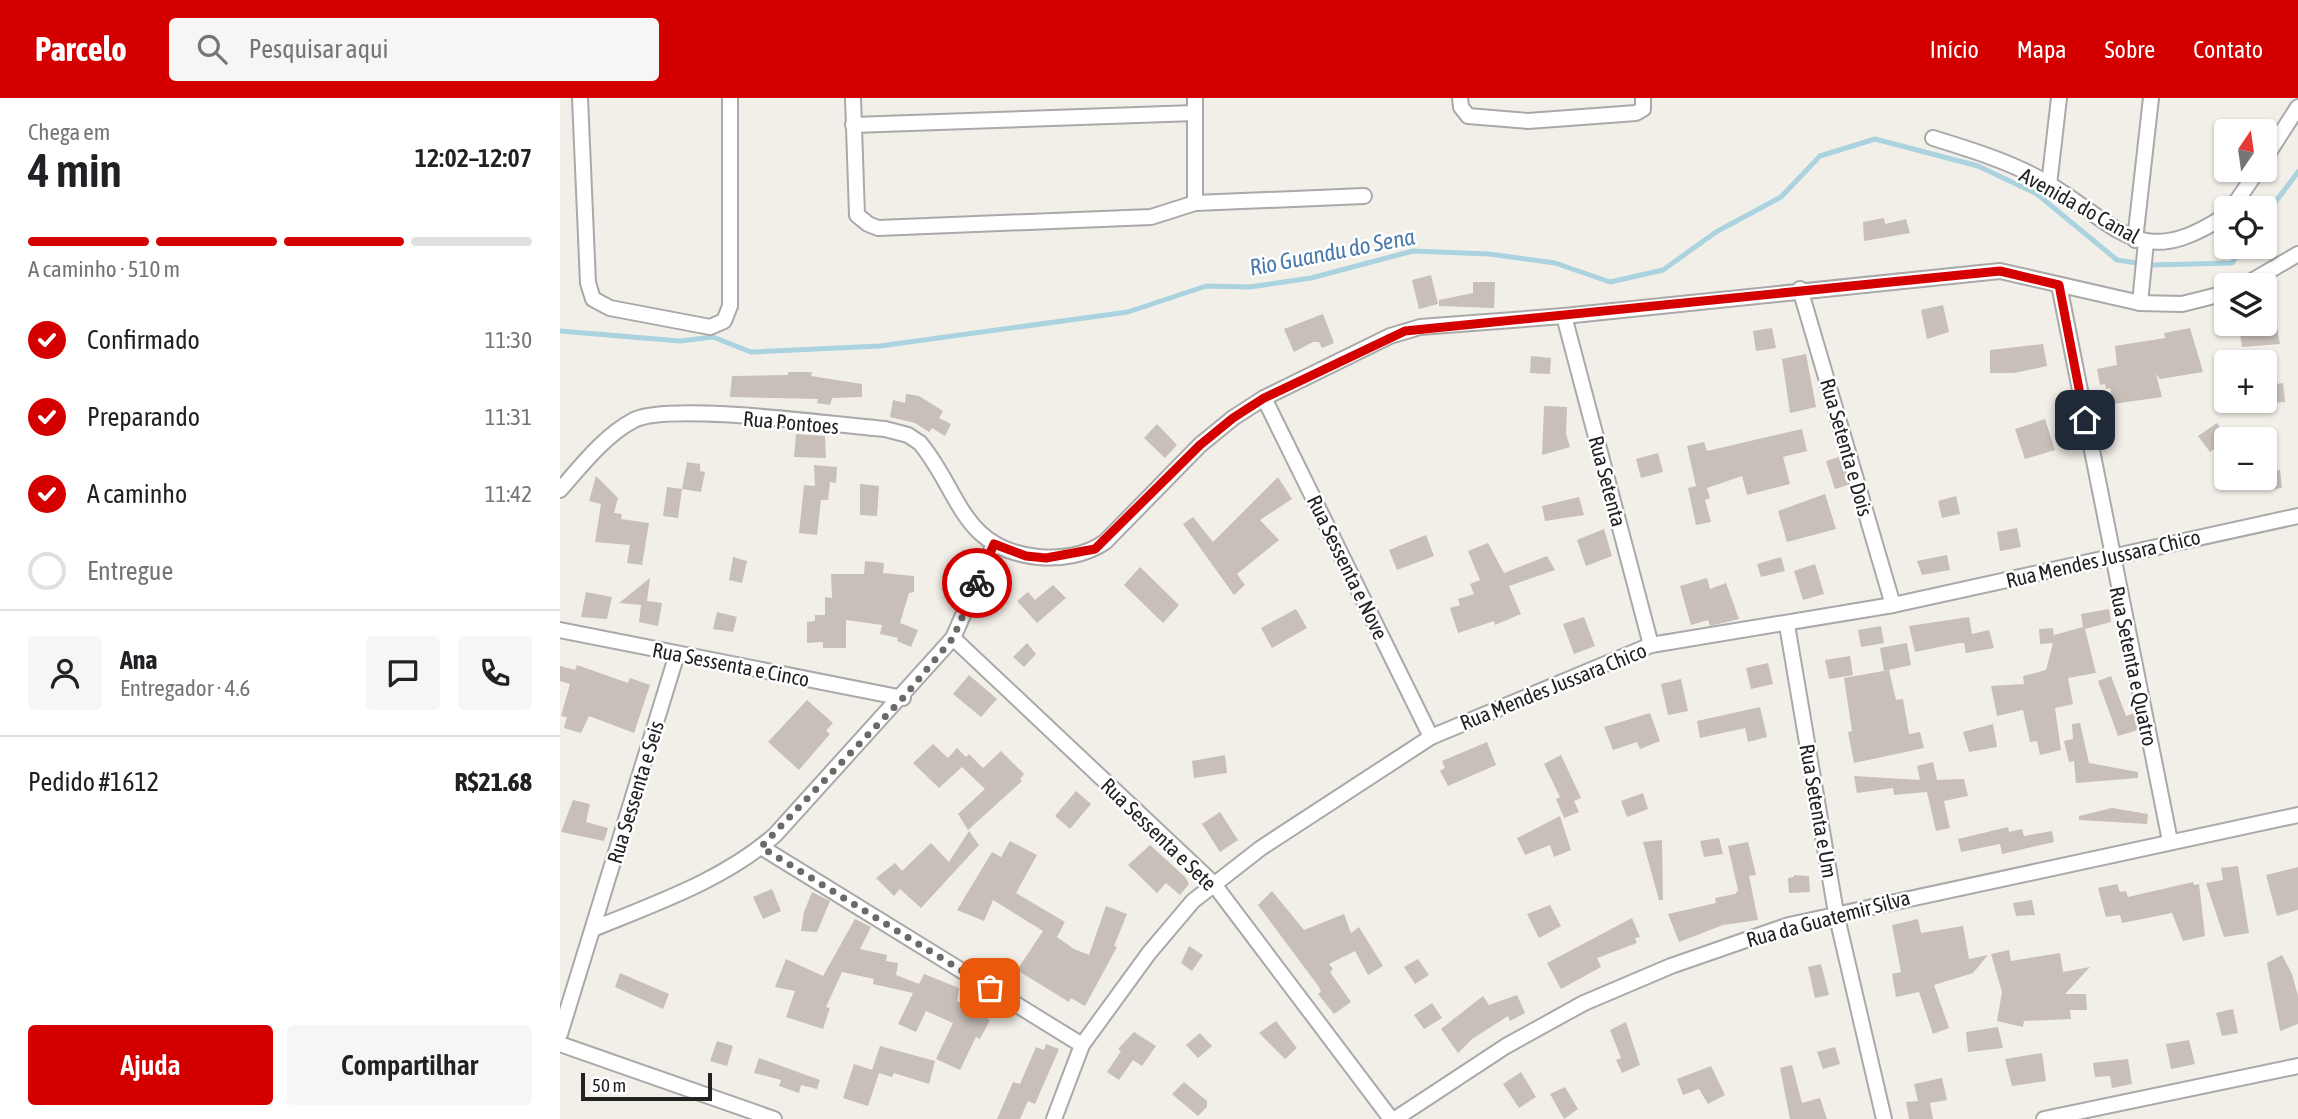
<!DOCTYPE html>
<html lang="pt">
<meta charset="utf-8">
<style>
:root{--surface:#fff;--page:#f6f6f6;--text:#202124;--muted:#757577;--line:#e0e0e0;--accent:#d40000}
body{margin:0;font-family:"Asap Condensed",sans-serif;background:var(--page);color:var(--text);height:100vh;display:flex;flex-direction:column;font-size:26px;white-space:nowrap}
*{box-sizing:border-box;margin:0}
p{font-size:23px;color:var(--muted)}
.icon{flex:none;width:38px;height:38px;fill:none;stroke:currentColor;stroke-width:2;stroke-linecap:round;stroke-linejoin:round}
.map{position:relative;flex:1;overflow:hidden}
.sheet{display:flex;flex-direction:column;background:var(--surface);width:560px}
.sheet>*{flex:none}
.needle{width:46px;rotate:13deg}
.tools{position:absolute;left:1654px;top:21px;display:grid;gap:14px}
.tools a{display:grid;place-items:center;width:63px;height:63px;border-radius:7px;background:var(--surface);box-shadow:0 2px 5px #0004;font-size:35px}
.scale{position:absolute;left:21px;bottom:18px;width:131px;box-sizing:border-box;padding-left:7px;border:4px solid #222;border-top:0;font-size:19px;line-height:24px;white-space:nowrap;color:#222;-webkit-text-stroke:5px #fff;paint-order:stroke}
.pin{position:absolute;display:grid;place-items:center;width:60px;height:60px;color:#fff;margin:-30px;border-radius:14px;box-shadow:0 4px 10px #0006}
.courier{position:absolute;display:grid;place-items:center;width:70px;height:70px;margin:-35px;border:5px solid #d40000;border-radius:50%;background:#fff;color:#222;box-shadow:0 2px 9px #0007}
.summary em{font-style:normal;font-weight:600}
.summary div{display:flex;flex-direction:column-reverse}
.summary{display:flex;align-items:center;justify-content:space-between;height:119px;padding:0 28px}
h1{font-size:46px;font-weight:600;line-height:52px}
.bar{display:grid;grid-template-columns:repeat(4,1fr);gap:10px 7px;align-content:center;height:84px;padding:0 28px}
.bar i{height:9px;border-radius:5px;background:var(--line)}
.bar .current{background:var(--accent)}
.bar p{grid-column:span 4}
.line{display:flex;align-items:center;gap:18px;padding:0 28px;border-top:2px solid var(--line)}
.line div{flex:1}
.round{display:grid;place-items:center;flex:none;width:74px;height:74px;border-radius:7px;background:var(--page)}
ol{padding:0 28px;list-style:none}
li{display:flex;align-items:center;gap:21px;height:77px}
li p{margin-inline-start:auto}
li .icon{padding:7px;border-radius:50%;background:var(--accent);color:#fff;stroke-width:4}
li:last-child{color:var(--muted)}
li i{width:38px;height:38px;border:4px solid var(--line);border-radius:50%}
.primary-button{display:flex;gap:14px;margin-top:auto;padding:14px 28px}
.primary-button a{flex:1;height:80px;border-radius:7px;background:var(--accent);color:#fff;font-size:28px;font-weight:600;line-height:80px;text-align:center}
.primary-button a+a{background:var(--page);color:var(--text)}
header{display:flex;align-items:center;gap:42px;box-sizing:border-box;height:98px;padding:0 35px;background:var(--accent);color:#fff}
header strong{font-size:33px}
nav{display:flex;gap:38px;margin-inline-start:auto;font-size:24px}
.search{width:490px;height:63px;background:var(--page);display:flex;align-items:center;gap:18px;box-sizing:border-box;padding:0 24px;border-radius:7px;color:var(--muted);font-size:26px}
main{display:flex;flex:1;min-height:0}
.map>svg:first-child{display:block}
</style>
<header>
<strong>Parcelo</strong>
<div class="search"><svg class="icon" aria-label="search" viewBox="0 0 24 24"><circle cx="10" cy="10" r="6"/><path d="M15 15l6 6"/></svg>Pesquisar aqui</div>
<nav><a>Início</a><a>Mapa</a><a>Sobre</a><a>Contato</a></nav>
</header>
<main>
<section class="sheet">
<div class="summary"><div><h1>4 min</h1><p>Chega em</p></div><em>12:02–12:07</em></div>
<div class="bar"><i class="current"></i><i class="current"></i><i class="current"></i><i></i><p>A caminho · 510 m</p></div>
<ol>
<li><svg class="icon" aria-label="check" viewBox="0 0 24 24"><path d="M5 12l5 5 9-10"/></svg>Confirmado<p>11:30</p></li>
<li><svg class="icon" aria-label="check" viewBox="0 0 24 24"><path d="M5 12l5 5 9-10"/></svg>Preparando<p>11:31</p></li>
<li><svg class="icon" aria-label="check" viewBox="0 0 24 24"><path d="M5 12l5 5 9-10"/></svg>A caminho<p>11:42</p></li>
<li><i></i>Entregue</li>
</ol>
<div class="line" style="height:126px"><a class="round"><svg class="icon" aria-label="person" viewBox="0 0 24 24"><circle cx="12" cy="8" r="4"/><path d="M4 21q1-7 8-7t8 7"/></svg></a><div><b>Ana</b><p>Entregador · 4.6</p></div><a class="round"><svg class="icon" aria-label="chat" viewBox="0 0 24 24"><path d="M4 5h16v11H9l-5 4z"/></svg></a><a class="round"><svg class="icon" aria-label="phone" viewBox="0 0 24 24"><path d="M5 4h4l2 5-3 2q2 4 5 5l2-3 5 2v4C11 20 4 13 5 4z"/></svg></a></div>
<div class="line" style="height:91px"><div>Pedido #1612</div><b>R$21.68</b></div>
<div class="primary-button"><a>Ajuda</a><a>Compartilhar</a></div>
</section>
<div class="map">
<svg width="1738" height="1021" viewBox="0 0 1738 1021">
<rect width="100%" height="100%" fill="#f2efe9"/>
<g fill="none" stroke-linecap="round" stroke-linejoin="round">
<g stroke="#aad3df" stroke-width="5">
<path d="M1704,119l34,-45"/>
<path d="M0,233l120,10 33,-4 38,15 129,-6 248,-34 78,-26 44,1 61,-9 102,-27 76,3 66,9 55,19 53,-12 53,-38 65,-35 39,-41 55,-17 103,27 59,28 80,66 34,5 81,-2 11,-16"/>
</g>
</g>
<g fill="#c7bfb8">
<path d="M1324,120l1,6 21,-5 4,14 -46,8 -1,-19z"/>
<path d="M871,177l7,29 -19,5 -7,-29z"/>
<path d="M913,184h22l-1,26 -55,-2v-6l34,-7z"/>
<path d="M1383,207l6,27 -22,7 -6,-29z"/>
<path d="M763,216l11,29 -12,5 -3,-6h-6l-19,10 -10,-23z"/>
<path d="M1717,229l3,17 -38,3 -2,-14z"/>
<path d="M1212,230l4,20 -20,3 -3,-20z"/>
<path d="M1630,230l13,44 -43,7 -4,-5 6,23 -49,7 -3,-16 -4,1 -1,-5 -5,1 -3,-16 20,-4 -2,-19 50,-8 -1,-5z"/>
<path d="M1483,246l4,22 -33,7h-24v-23z"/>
<path d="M1246,256l10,53 -26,6 -8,-54z"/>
<path d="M971,258l20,2 -1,16 -20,-1z"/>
<path d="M228,274h24l-1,4 51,8v13l-30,1 -2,7 -13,-2 1,-4 -88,-2 2,-21 56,-1z"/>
<path d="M1723,285l2,19 -14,1 -2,-18z"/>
<path d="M346,296l13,2 24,15 -4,7 12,6 -6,12 -13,-8 -3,4 -14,-9 -25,-6 3,-17 12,3z"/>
<path d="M984,308l23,1 -1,27 4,13 -28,8z"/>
<path d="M1485,321l10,31 -30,9 -10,-30z"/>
<path d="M1657,325l11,16 -18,13 -12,-16z"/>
<path d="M597,326l20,21 -12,13 -21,-20z"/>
<path d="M1242,331l5,22 -24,6 7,27 -43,11 -5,-19 -35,12 3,10 -5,2 6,22 -15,3 -8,-37 8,-2 -9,-40 17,-4 3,9z"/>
<path d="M236,336l29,2 1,22 -32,-1z"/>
<path d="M1098,355l5,19 -22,6 -5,-19z"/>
<path d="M1279,359l9,28 -13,4 -9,-28z"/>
<path d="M127,364l13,2v7l5,1 -4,20 -19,-3z"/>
<path d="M254,367l23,2 -1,16 -6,-1 -2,18h-7l-4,35 -18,-2 5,-48 11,1z"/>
<path d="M1720,372l2,18 -16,2 -2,-18z"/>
<path d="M36,378l22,22 -4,15 8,1 -1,5 28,4 -7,42 -15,-2 3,-18 -35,-3 6,-38 -12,-3z"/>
<path d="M718,379l14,22 -32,21 19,20 -42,34 8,11 -11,10 -51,-71 10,-7 20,25z"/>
<path d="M300,386l19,2 -2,30 -17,-1z"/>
<path d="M107,389l15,2 -4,29 -15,-2z"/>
<path d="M1265,396l11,35 -49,13 -9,-31z"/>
<path d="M1396,398l4,18 -18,4 -4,-17z"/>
<path d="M1019,399l5,18 -39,6 -3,-15z"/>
<path d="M1457,430l4,19 -21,4 -3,-19z"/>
<path d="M1044,431l8,27 -26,10 -9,-26z"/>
<path d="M866,437l8,21 -37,14 -8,-20z"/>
<path d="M928,445l16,30 43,-17 8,14 -46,16 12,28 -26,11 -1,-4 -36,12 -8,-25 10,-3 -2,-6 16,-5 -4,-10 10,-4 -12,-29z"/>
<path d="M1387,457l3,15 -28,5 -5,-14z"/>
<path d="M173,459l14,4 -5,22 -13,-3z"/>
<path d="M1221,459l4,14 -24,6 -4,-13z"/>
<path d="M305,463l19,2 -1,10 31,3v16l-5,1 -9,30 18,7 -7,17 -14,-6 1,-3 -18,-4 2,-9 -36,-5v28h-23v-6l-16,1v-21l8,-1v-6h10v-18l7,1 -1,-24h33z"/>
<path d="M1255,466l9,30 -21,6 -9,-29z"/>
<path d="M580,469l39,38 -16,18 -39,-38z"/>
<path d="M90,480l-3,23 15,2 -4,23 -19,-4 2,-17 -22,-2z"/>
<path d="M1147,480l3,11 16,-6 13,36 -29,7 -2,-6 -17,5 -11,-39z"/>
<path d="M493,487l13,13 -29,25 -20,-22 11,-9 7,8z"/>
<path d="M26,494l26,5 -5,22 -26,-2z"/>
<path d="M736,511l11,19 -35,20 -11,-20z"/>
<path d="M1549,511l2,13 -26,7 11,44 -28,5 5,26 -18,4 6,42 -21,5 -3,-14 -7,1 -7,-32 -26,6 -6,-30 33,-2 -1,-8 23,-6 7,-27 -13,1 -1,-15 14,-1 1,11v-4l29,-8 -2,-13z"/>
<path d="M157,514l20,5 -4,15 -20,-3z"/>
<path d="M1024,519l11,29 -21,8 -11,-30z"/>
<path d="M1409,519l3,17 17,-4 5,18 -28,5 -2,-10h-5l-44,9 -6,-26z"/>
<path d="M1321,528l3,17 -23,4 -3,-17z"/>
<path d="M467,545l9,11 -12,13 -11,-10z"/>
<path d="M1347,545l4,22 -27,6 -4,-23z"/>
<path d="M1290,558l3,19 -24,4 -4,-19z"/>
<path d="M1208,565l5,21 -22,5 -5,-21z"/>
<path d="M17,567l51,18 2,-5 20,7 -16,48 -45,-17 -8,17 -17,-5 3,-11 -6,-1 9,-32 -10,-3v-15l15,4z"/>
<path d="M1329,572l7,30 7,-1 6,35 11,-2 4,16 -70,15 -6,-31 4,-1 -8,-53z"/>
<path d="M409,577l28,24 -16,18 -28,-23z"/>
<path d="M1551,578l15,40 8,-3 4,17 -20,6 -20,-55z"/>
<path d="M1121,581l7,32 -20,4 -7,-31z"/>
<path d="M247,602l26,23 -7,8 4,3 -31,36 -31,-28z"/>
<path d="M1200,609l7,30 -19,5 -3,-14 -45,10 -3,-17z"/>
<path d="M1090,615l10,28 -20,8 -3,-7 -24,8 -9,-23z"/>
<path d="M1520,625l9,40 49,9v6l-62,5 -2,-22 -5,1 -5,-21 9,-2 -1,-15z"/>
<path d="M1433,626l4,23 -28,5 -6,-20z"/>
<path d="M927,644l9,23 -48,21 -8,-15 5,-3 -3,-7z"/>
<path d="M373,646l15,14 9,-10 9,9 3,-3 14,14 18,-17 23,23 -4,5 2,2 -54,49 -10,-16 27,-25 -23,-22 -23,21 -26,-25z"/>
<path d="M665,657l2,18 -33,5 -2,-17z"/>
<path d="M1001,657l20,43 -7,3 5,11 -15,6 -8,-19 4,-2 -16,-33z"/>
<path d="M1373,664l4,18 27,-1 4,17 -24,5 6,27 -14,3 -9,-39 -33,3 -1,-7 -36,5 -3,-17 66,4 -3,-14z"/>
<path d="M516,693l15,13 -21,25 -15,-13z"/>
<path d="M1083,695l5,16 -21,8 -6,-16z"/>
<path d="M13,702l17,4 -4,18 22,6 -4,13 -43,-9z"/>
<path d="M1552,710l36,6 -1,10 -68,-4v-4z"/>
<path d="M660,714l18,28 -18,12 -18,-28z"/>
<path d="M1000,718l11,34 -17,7 -4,-12 -25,10 -8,-17z"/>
<path d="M1448,729l1,5 13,-3 2,7 28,-5 2,11 -52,12 -2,-10 -39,8 -3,-13z"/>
<path d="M409,733l10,14 -58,63 -21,-19 -6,7 -18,-18 19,-15 7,8 29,-28 18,19z"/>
<path d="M1159,740l4,16 -19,3 -4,-16z"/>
<path d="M1102,742l1,60h-4l-16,-58z"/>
<path d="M450,743l27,14 -21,38 49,29 -8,15 17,12 15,6 17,-49 21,8 -13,32 3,1 -32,59 -14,-8 -2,4 -52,-32 26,-39 -50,-31 -9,21 -27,-11 35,-58 9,5z"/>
<path d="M1188,744l8,33 -7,1 9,44 -35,5 -44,17 -11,-28 48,-11 -1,-5 20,-4 3,-4 -10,-44z"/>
<path d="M590,747l35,32 4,7 -9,11 -14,-12 -9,10 -29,-28z"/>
<path d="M1678,768l11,67 -25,4 -18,-54 17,-3 -2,-12z"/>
<path d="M1738,769v43l-21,6 -11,-41z"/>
<path d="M1234,777l15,1 1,16 -21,1 -1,-15 6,-1z"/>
<path d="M1633,784l1,3 5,-1 6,52 -22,5 -11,-28 -50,10 -2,-8 -14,2 -8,-29 19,-4 3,8 6,-1 2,6z"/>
<path d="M212,791l9,22 -18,8 -10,-22z"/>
<path d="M712,793l32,39 40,-16 7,19 8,-6 24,39 -15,9 -13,-24 -26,13 4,5 -3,3 21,30 -17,12 -16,-20 3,-2 -2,-5 -61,-82z"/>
<path d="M252,794l18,9 -13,31 -16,-1 3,-19z"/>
<path d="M1472,802l3,15 -19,1 -3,-13z"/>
<path d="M990,807l11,21 -22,12 -12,-24z"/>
<path d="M1072,820l8,19 -5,1 2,5 -40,15 4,9 -40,22 -14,-26z"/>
<path d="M295,821l16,8 -11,22 27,6 -1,6 12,2 -2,12 23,9 5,-10 35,14 -2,13 33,19 -10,19 -4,-2 -16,33 -24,-11 17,-36 -27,-12 -10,21 -18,-8 15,-31 -40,-9 1,-5 -32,-7 -16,35 4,1 -7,21 -37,-12 9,-26 -20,-4 11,-28 37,17z"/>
<path d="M1358,821l3,14 42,-7 6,33 19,-4 -15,18 -39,12 15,43 -16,6 -14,-42 -23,5 -4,-23 9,-2 -9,-47z"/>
<path d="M629,848l14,9 -11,16 -11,-8z"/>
<path d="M1449,852l2,11 49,-8 3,19 27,-5 -25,27h21l1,16h-17l1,9 -47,2 -1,6 -26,-6 5,-29 -11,-38z"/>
<path d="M1722,857l10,19 6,22v28l-18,7 -13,-68z"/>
<path d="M858,861l11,16 -14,9 -11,-17z"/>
<path d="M1261,866l8,31 -14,3 -7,-31z"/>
<path d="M60,875l49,21 -6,15 -48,-22z"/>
<path d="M957,897l8,18 -15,8 -2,-5 -36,23 -14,14 -17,-24 42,-33 6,9z"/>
<path d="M872,905l10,15 -18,11 -10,-14z"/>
<path d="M1673,911l5,24 -16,3 -6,-23z"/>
<path d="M716,923l21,27 -12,11 -26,-26z"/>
<path d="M1066,924l14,43 -18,8 -6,-13 5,-2 -11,-28z"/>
<path d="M1438,929l5,21 -35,4 -2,-20z"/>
<path d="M574,934l22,14 -14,20 -9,-6 -14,20 -12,-8 14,-21 -3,-2z"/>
<path d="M640,935l12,13 -14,12 -12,-13z"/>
<path d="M1629,942l6,24 -24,5 -5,-25z"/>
<path d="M157,943l16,5 -6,20 -17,-5z"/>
<path d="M486,946l13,5 -24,55 -7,-3 -8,18h-23l16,-37 7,2 16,-37 8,3z"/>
<path d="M320,948l55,15 -6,23 -35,-11 -2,4 -13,-4 -11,33 -25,-8 11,-34 18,6z"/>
<path d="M1275,949l5,17 -17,5 -6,-17z"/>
<path d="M1482,955l4,28 -34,5 -7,-27z"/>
<path d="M199,960l61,22 -3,9 -16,-4 -2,8 -20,-7 2,-6 -27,-7z"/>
<path d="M1568,961l4,25 -20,4 -2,-12 -15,1 -2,-14z"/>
<path d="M1232,967l10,38 18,-5 7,21h-37l-10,-51z"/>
<path d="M1151,968l14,29 -17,9 -9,-15 -16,6 -6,-16z"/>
<path d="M961,974l15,25 -17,11 -16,-24z"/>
<path d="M1382,980l5,22 -17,3 3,16h-24l-3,-17 12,-1 -4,-17z"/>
<path d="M624,984l23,19v6l-9,9 -26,-22z"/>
<path d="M1005,989l13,22 -14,10 -14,-25z"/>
</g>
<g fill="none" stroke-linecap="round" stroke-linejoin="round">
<defs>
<g id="minor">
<path d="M20,0l8,185 5,16 17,9 100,19 14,-6 6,-15v-208"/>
<path d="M293,0l4,117 11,9 10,4 273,-11 44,-14 169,-7"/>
<path d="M900,0l1,9 7,9 60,5 108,-8 7,-4v-11"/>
<path d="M293,27l342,-12"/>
<path d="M1373,40c39,12 81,25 116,46 71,43 92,88 177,31"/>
<path d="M1704,62l34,-53"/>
<path d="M1489,87l10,-87"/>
<path d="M635,105v-105"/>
<path d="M1672,110l26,-38"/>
<path d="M1575,142l16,-142"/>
<path d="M1499,187l111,556"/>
<path d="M1685,187l53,-31"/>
<path d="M1240,191l93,316"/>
<path d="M1580,205l6,-61"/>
<path d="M1004,218l87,329"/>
<path d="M704,300l167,339"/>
<path d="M0,392c21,-24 45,-55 74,-70 36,-18 202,5 251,9l23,6 12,8c40,48 41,106 118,114 23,2 48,-2 67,-15l95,-97 33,-27 31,-20 126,-62 30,-9 144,-11 436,-45 140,32 42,1 44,-11"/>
<path d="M1227,527l49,288 48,206"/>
<path d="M0,532l343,68"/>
<path d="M393,540l260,245 178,236"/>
<path d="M201,749l321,198"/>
<path d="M33,831c63,-26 131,-49 182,-94l178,-197 41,-94"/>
<path d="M0,936l117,-380"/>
<path d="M0,946l214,75"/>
<path d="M494,1021l28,-74 67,-92 44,-52 68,-53 170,-111 220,-92 242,-40 405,-89"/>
<path d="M835,1021l111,-73 78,-43 87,-37 118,-41 509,-110"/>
<path d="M1484,1021l254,-53"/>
</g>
</defs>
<use href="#minor" stroke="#a9a9a9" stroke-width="18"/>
<use href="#minor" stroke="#fff" stroke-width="14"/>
</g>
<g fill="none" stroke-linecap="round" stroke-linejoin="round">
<path stroke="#6b6a68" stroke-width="7" stroke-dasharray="0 12.6" d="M417,485l-24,55 -50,60 -142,149 229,141"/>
<path stroke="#d40000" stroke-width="9" d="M417,485l17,-39 32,12 20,2 49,-9 105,-104 33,-27 31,-20 141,-67 595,-60 59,14 26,135"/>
</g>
<g text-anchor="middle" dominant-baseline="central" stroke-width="5" stroke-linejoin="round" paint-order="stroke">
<g font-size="21" fill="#222" stroke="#fff">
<text transform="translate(1520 107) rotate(29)">Avenida do Canal</text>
<text transform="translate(231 324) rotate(5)">Rua Pontoes</text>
<text transform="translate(1287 349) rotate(74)">Rua Setenta e Dois</text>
<text transform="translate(1048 383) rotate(75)">Rua Setenta</text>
<text transform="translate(1543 460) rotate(-13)">Rua Mendes Jussara Chico</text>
<text transform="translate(788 469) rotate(64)">Rua Sessenta e Nove</text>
<text transform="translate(171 566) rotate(11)">Rua Sessenta e Cinco</text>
<text transform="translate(1574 568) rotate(78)">Rua Setenta e Quatro</text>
<text transform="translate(993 588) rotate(-22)">Rua Mendes Jussara Chico</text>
<text transform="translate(75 694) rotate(-73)">Rua Sessenta e Seis</text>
<text transform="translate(1259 713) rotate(80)">Rua Setenta e Um</text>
<text transform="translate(599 736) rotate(44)">Rua Sessenta e Sete</text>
<text transform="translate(1268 820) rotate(-15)">Rua da Guatemir Silva</text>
</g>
<g font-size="23" font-style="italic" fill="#4a7aab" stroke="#fff">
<text transform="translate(772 154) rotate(-11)">Rio Guandu do Sena</text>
</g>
</g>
</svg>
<div class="tools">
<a><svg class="needle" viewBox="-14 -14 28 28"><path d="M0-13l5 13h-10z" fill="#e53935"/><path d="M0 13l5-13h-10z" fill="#757577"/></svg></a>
<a><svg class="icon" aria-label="locate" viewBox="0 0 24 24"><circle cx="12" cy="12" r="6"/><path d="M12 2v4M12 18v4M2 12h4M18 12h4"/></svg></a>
<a><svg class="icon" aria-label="layers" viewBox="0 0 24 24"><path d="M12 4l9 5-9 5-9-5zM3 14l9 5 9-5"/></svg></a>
<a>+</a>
<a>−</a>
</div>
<div class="scale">50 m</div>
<div class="pin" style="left:430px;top:890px;background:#ea580c"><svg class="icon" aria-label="bag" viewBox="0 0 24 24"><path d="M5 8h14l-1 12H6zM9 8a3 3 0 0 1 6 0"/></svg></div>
<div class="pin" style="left:1525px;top:322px;background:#1f2937"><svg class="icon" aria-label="home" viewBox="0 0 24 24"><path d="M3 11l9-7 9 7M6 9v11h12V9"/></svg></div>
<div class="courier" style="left:417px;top:485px"><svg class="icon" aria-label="bike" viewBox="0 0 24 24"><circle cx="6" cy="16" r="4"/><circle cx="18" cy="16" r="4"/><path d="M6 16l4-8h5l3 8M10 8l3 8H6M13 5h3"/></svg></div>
</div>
</main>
